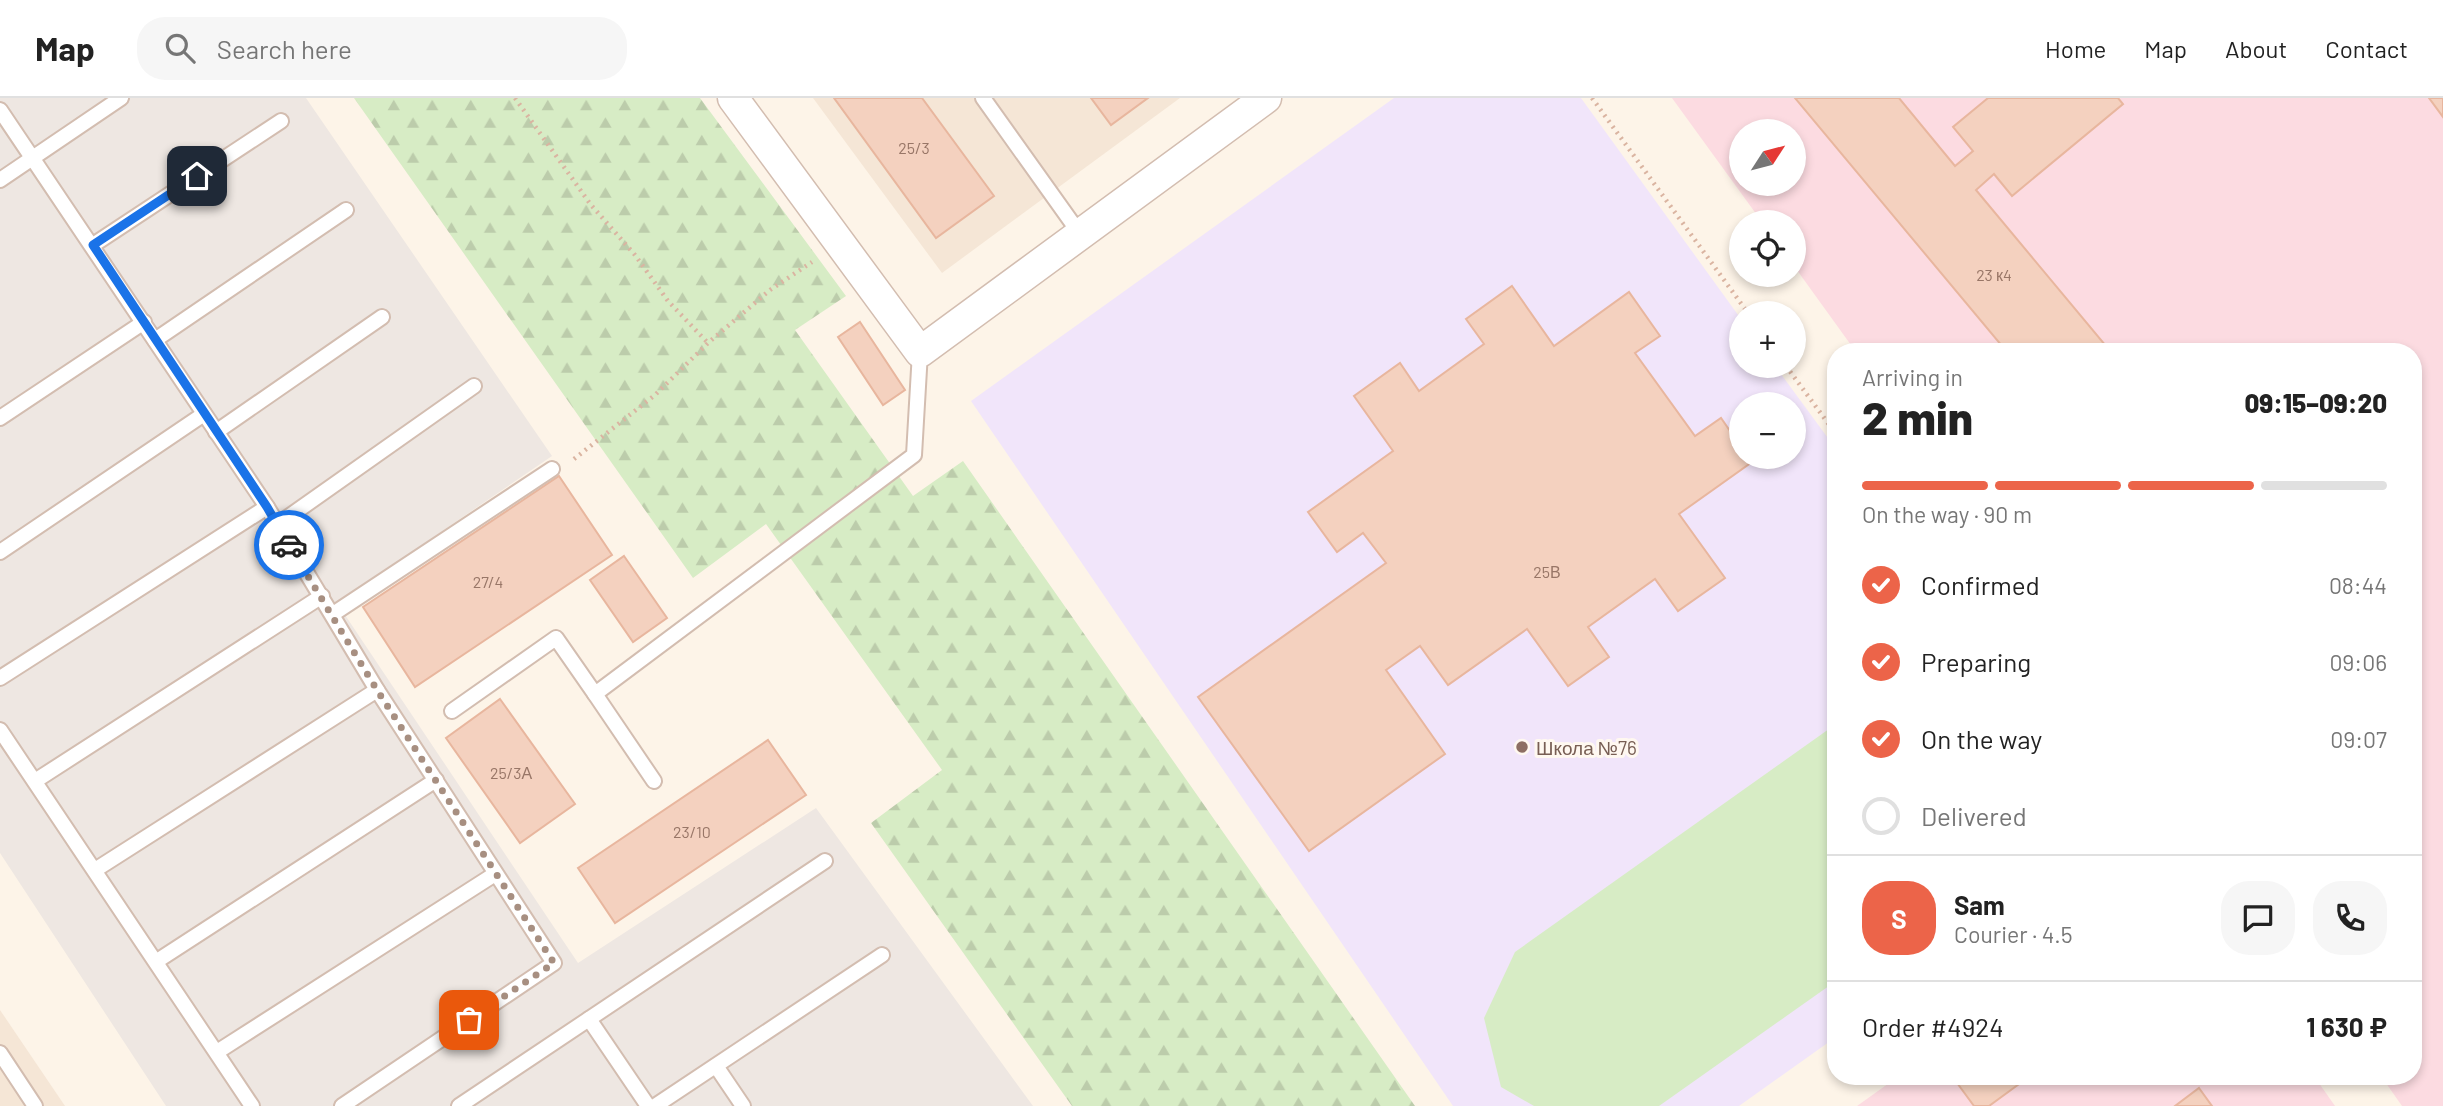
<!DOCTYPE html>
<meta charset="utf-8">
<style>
:root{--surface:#fff;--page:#f6f6f6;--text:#222;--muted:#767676;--line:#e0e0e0;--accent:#ec6449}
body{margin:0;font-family:Barlow,sans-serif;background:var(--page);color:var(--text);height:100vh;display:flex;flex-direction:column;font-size:26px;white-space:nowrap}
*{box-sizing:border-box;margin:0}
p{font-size:23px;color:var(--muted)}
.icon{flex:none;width:38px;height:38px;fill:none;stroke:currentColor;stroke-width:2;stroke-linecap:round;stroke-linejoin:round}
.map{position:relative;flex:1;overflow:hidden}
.side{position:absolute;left:1827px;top:245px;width:595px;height:742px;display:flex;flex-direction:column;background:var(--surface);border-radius:28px;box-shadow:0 4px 10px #0003}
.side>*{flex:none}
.needle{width:46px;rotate:54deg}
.fabs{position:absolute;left:1729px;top:21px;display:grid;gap:14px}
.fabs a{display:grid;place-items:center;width:77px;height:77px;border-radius:50%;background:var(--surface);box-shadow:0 4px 10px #0003;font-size:35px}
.pin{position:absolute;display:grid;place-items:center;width:60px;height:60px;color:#fff;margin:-30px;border-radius:14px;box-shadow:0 4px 10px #0006}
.courier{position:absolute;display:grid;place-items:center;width:70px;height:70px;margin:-35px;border:5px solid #1a73e8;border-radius:50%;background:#fff;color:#222;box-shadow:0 2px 9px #0007}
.overview em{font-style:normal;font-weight:800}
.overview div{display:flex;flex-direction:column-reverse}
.overview{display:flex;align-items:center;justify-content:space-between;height:119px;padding:0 35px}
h1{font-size:46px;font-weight:800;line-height:52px}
.bar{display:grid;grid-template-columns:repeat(4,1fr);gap:10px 7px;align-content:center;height:84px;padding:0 35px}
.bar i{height:9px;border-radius:5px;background:var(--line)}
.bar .on{background:var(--accent)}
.bar p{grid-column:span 4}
.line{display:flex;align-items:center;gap:18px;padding:0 35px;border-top:2px solid var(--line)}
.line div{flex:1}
.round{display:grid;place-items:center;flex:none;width:74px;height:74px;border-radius:28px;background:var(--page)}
ol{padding:0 35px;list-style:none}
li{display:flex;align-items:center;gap:21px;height:77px}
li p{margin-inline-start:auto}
li .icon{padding:7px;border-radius:50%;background:var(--accent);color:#fff;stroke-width:4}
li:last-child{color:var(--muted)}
li i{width:38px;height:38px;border:4px solid var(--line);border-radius:50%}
header{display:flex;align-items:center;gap:42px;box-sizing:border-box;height:98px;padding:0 35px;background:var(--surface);border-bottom:2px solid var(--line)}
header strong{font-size:33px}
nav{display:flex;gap:38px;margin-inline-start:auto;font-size:24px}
.search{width:490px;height:63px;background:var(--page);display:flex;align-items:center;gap:18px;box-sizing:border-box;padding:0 24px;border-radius:28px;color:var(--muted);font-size:26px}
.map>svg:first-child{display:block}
</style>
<header>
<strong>Map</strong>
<div class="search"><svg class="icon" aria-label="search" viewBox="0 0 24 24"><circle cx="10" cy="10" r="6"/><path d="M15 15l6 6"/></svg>Search here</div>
<nav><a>Home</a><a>Map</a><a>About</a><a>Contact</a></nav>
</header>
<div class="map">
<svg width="2443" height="1008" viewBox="0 0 2443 1008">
<defs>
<pattern id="forest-firs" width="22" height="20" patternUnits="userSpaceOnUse" patternTransform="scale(1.75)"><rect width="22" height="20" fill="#d7ecc5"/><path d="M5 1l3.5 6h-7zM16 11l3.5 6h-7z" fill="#bcccab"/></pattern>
</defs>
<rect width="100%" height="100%" fill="#fdf4e8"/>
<g fill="#f5e6d6">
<path d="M813,0h367l-238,175z"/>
<path d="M0,912l65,96h-65z"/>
</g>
<path fill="#eee7e2" d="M0,0h306l246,358 -215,147 241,360 238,-155 217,298h-867l-166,-253z"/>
<path fill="#f1e5fa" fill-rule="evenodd" d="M1394,0h187l160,221v47h34l61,83v588l-97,69h-286l-482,-705zM1741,306h53v53h-53z"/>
<g fill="#fcdbe1" fill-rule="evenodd">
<path d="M1672,0h771v1008h-41l-21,-30h32v-724h-557l-62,-86v-44h-32zM1741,33h53v53h-53z"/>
<path d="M1899,978h415l21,30h-478z"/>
</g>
<path fill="#d7ecc5" d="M1836,626v257l-177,125h-125l-33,-19 -17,-69 31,-66z"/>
<path fill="url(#forest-firs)" d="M354,0h346l146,198 -51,34 118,166 50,-35 452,645h-343l-201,-283 71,-53 -176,-246 -73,54z"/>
<g fill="#f4d1bf" stroke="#e8b69e" stroke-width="2">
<path d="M834,0h88l72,98 -58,42z"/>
<path d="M1091,0h57l-37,27z"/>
<path d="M1795,0h104l56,68 18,-15 -20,-24 35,-29h130l5,6 -111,92 -18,-22 -18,16 135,162h-104z"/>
<path d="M2429,0h14v19z"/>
<path d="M1512,188l42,60 75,-54 31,44 -25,17 60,83 26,-18 20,29v10h7l4,5 -73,52 46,64 -47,33 -23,-32 -67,48 21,30 -41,29 -41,-57 -79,56 -28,-39 -34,24 59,84 -136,97 -111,-154 188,-134 -23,-30 -26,19 -29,-40 85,-61 -39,-55 46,-33 19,28 65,-47 -18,-25z"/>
<path d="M860,224l45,68 -22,15 -45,-68z"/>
<path d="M559,378l53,79 -197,132 -52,-80z"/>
<path d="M624,458l43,62 -34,24 -43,-62z"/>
<path d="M500,601l75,105 -55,39 -74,-105z"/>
<path d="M768,642l38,55 -191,128 -37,-55z"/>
<path d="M1952,978h78l-41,30h-15z"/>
<path d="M2199,990l13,18h-37z"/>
</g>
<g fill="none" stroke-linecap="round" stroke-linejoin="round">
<defs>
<g id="lane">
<path d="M983,0l97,136"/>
<path d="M0,12l267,397 110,183 177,273 -212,143"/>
<path d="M0,82l121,-82"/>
<path d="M93,147l188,-124"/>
<path d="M155,242l191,-130"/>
<path d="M0,320l144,-96"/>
<path d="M216,334l166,-115"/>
<path d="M277,427l197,-139"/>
<path d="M0,454l204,-138"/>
<path d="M333,516l219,-145"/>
<path d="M0,580l267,-171"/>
<path d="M595,596l59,87"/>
<path d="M452,613l104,-73 39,56 319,-239 6,-103"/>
<path d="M0,632l252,376"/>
<path d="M35,683l287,-185"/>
<path d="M95,772l282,-180"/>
<path d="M157,863l279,-181"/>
<path d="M589,921l59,87"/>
<path d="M217,954l278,-178"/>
<path d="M0,955l35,53"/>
<path d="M716,968l27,40"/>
<path d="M459,1008l366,-245"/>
<path d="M655,1008l227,-151"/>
</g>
<path id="street" d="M733,0l187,254 346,-254"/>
</defs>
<use href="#lane" stroke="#d3bdb0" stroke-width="18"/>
<use href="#street" stroke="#d3bdb0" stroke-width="33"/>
<g stroke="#dab4a1" stroke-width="4.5" stroke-dasharray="2 5" stroke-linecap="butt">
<path d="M515,0l76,107 44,50 33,46 40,42"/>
<path d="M1592,0l156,215"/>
<path d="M1786,268l50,68"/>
<path d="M574,361l81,-64 53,-52 62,-53 42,-28"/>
</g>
<use href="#lane" stroke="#fff" stroke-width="14"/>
<use href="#street" stroke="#fff" stroke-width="30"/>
</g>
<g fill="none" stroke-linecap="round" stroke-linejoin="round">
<path stroke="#a78f81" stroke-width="7" stroke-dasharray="0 12.6" d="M289,447l88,145 177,273 -85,57"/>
<path stroke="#1a73e8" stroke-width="9" d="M197,78l-104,69 174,262 22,38"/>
</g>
<circle fill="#8d6e63" stroke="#fff8f0" stroke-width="2.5" cx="1522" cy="649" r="7"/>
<g text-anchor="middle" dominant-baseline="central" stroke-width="6" stroke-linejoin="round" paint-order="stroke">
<g font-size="16" fill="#987667">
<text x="914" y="49">25/3</text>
<text x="1994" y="176">23 к4</text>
<text x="1547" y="473">25В</text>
<text x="488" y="483">27/4</text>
<text x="511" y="674">25/3А</text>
<text x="692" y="733">23/10</text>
</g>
<g font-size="19" fill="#785e54" stroke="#fff8f0" text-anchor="start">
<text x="1536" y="649">Школа №76</text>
</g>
</g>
</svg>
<div class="fabs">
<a><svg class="needle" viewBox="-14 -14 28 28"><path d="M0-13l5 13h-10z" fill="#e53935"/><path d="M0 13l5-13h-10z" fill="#767676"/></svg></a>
<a><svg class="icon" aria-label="locate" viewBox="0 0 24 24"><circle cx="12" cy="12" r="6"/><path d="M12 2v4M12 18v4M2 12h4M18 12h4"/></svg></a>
<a>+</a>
<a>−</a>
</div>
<div class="pin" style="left:469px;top:922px;background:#ea580c"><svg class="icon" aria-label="bag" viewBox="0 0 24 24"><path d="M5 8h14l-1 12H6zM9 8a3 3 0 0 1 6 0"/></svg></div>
<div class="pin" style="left:197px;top:78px;background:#1f2937"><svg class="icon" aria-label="home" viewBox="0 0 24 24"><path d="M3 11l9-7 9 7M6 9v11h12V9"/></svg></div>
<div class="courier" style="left:289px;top:447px"><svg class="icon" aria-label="car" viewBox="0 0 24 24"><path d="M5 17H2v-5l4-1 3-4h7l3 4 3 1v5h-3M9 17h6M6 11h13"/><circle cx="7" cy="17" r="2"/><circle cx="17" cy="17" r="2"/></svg></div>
<section class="side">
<div class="overview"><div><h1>2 min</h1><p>Arriving in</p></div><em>09:15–09:20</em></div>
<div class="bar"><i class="on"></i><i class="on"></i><i class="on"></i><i></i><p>On the way · 90 m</p></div>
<ol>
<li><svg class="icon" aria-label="check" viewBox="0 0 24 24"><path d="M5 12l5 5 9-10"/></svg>Confirmed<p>08:44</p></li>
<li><svg class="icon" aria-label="check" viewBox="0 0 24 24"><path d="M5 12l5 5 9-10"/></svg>Preparing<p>09:06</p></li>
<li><svg class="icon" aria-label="check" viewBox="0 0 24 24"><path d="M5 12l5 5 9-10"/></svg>On the way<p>09:07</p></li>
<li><i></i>Delivered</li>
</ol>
<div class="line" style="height:126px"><b class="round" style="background:var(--accent);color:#fff">S</b><div><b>Sam</b><p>Courier · 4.5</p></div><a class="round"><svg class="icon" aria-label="chat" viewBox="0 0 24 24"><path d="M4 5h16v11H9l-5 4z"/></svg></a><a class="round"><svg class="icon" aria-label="phone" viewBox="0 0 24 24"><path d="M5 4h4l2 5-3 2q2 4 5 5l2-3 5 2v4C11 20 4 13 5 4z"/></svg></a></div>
<div class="line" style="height:91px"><div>Order #4924</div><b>1 630 ₽</b></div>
</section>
</div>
